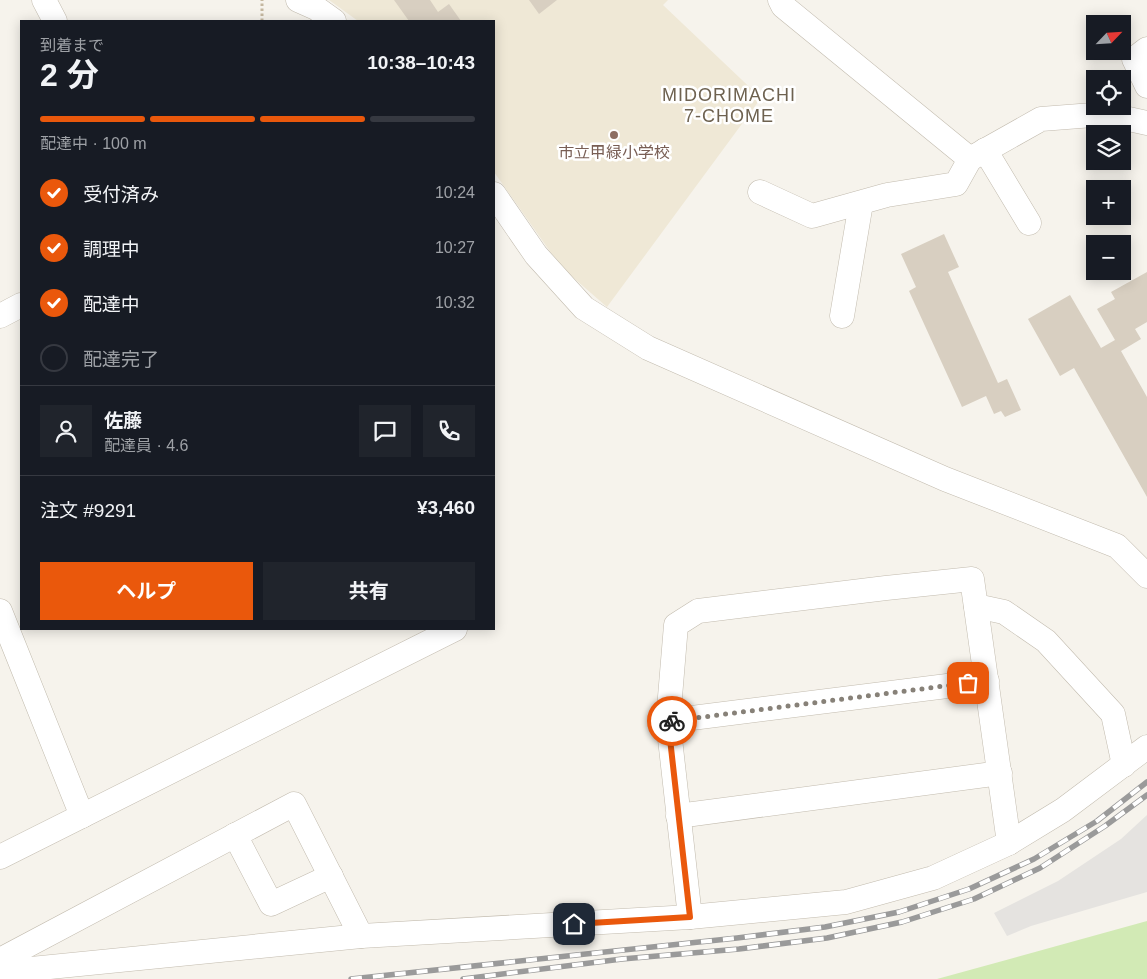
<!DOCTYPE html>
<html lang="ja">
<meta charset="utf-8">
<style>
:root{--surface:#171b24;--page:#20242c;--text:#f1f3f6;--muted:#9ea1a6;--line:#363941;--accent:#ea580c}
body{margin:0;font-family:Arial,"Noto Sans JP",sans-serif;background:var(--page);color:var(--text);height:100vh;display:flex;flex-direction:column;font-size:19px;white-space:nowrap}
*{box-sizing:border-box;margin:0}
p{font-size:16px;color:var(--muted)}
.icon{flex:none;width:28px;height:28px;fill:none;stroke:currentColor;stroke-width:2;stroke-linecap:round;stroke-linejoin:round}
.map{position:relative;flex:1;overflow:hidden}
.sheet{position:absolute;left:20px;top:20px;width:475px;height:610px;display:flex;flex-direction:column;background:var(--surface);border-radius:0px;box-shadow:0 2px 12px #0003}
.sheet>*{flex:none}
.needle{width:32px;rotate:65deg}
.controls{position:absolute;left:1086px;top:15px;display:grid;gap:10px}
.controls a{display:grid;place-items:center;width:45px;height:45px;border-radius:0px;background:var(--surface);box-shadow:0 2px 12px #0003;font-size:25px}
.pin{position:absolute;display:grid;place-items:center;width:42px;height:42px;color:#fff;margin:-21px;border-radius:10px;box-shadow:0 2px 8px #0006}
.courier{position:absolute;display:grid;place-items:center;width:50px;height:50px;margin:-25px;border:4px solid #ea580c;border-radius:50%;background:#fff;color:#222;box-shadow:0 1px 6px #0007}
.headline em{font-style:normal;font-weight:700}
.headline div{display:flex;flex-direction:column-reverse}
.headline{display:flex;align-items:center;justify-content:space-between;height:85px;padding:0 20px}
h1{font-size:32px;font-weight:700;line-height:38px}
.bar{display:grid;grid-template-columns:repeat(4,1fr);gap:8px 5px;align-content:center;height:60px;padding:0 20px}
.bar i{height:6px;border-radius:4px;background:var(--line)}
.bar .active{background:var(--accent)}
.bar p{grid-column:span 4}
.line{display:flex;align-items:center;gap:12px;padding:0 20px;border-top:1px solid var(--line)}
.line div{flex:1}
.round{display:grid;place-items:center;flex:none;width:52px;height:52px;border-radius:0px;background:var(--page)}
ol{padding:0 20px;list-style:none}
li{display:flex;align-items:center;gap:15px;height:55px}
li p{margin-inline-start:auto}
li .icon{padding:5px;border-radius:50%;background:var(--accent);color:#fff;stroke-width:4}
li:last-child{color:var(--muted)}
li i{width:28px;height:28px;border:2px solid var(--line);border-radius:50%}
.cta{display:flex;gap:10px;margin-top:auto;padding:10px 20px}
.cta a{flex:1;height:58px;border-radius:0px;background:var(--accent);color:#fff;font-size:20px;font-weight:700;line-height:58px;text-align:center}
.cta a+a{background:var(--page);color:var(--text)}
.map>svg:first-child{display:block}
</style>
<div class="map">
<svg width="1147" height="979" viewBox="0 0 1147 979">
<rect width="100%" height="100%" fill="#f6f3ec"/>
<path fill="#efe8d6" d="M329,0h339l-5,5 98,93 -154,209 -46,-40 -67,-95v-151h-136z"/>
<path fill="#d2eab5" d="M1147,921v58h-210z"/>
<path fill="#e5e3e0" d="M1147,815v77l-116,34 -24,10 -13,-23 64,-32 63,-42z"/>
<g fill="#d8cfc1">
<path d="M394,0h36l8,12 11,-8 12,17h-52z"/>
<path d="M529,0h28l-18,14z"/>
<path d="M944,234l15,33 -11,5 50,111 9,-4 14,31 -16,7 -4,-6 -7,3 -8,-18 -24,11 -53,-116 7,-4 -15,-33z"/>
<path d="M1147,272v50l-12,7 6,10 -20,12 26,46v100l-73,-129 -14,8 -32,-57 42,-24 31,53 14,-8 -18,-31 18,-10 -4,-7z"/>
</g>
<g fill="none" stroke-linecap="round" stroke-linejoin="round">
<defs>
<g id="minor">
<path d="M44,0l11,21"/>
<path d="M298,0l18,8 18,13"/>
<path d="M780,0l3,6 187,153 71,-40 65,-5 41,9"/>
<path d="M1147,49l-13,10 13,27"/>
<path d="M985,150l44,73"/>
<path d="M760,192l52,24 75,-21 69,-11 14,-25"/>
<path d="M494,194l42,61 48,53 64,40 297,131 172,67 30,30"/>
<path d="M0,316l21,-11"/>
<path d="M842,316l19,-113"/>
<path d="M976,606l28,6 42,29 67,73 11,51"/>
<path d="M0,611l82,205"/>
<path d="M668,721l319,-40"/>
<path d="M678,816l322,-43"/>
<path d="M235,835l36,69 60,-28"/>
<path d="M0,857l455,-228"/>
<path d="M690,917l-22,-196 8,-96 22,-14 188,-23 86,-9 37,264"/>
<path d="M0,960l294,-156 67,132"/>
<path d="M0,972l361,-36 329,-19 156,-15 87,-24 76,-35 54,-33 84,-63"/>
</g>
</defs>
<use href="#minor" stroke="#c2bbae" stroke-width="25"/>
<path stroke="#c4b79f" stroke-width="3" stroke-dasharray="2.5 2.5" stroke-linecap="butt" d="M262,21v-21"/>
<use href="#minor" stroke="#fff" stroke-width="24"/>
<defs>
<g id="rail">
<path d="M351,979l386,-41 88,-11 74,-15 70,-23 65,-30 63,-38 50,-39"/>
<path d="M463,979l159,-20 117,-10 88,-11 75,-16 72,-23 66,-31 65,-42 42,-31"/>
</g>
</defs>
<use href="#rail" stroke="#9a9a9a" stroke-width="5.5"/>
<use href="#rail" stroke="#fff" stroke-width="4" stroke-dasharray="11" stroke-linecap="butt"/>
</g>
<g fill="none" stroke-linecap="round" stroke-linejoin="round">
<path stroke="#878178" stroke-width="5" stroke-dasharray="0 9" d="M672,721l296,-38"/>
<path stroke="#ea580c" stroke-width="6" d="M574,924l116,-7 -22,-196h4"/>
</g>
<circle fill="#8d6e63" stroke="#fff" stroke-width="2" cx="614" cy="135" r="5"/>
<g text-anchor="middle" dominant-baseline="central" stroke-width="5" stroke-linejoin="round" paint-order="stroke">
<g font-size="16" fill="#785e54" stroke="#fff">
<text x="614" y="152">市立甲緑小学校</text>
</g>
<g font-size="18" letter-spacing="1" fill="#6e6250" stroke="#fff">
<text x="729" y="95">MIDORIMACHI<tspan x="729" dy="21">7-CHOME</tspan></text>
</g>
</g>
</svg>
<div class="controls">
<a><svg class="needle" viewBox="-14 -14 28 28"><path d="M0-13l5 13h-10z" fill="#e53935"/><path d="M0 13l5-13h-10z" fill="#9ea1a6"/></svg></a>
<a><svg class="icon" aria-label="locate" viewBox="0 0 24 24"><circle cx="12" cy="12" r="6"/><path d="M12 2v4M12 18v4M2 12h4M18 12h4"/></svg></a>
<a><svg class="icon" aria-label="layers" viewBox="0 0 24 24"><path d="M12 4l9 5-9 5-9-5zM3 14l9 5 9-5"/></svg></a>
<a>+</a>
<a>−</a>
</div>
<div class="pin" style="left:968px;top:683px;background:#ea580c"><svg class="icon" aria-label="bag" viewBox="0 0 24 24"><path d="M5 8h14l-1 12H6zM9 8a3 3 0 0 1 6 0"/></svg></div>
<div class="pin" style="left:574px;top:924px;background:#1f2937"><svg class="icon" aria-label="home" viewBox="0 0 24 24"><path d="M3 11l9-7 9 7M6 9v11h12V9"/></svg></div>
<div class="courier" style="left:672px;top:721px"><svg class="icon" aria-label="bike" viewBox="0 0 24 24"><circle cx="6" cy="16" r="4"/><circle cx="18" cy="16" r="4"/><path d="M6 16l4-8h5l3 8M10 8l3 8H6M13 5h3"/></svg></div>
<section class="sheet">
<div class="headline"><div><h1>2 分</h1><p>到着まで</p></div><em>10:38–10:43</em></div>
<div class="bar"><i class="active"></i><i class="active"></i><i class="active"></i><i></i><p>配達中 · 100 m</p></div>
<ol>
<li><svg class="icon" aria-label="check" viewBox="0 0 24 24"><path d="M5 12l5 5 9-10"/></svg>受付済み<p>10:24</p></li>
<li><svg class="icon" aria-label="check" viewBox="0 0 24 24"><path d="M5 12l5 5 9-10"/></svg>調理中<p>10:27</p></li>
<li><svg class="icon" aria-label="check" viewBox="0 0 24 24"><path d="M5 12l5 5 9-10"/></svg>配達中<p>10:32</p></li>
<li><i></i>配達完了</li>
</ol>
<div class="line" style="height:90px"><a class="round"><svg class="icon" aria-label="person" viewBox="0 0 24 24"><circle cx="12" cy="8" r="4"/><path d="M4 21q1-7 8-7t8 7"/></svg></a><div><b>佐藤</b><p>配達員 · 4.6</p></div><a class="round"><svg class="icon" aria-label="chat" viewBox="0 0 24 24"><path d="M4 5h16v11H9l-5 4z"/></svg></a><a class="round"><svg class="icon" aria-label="phone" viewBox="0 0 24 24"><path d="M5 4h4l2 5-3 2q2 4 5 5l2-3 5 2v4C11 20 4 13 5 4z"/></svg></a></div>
<div class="line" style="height:65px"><div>注文 #9291</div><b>¥3,460</b></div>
<div class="cta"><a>ヘルプ</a><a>共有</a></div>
</section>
</div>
